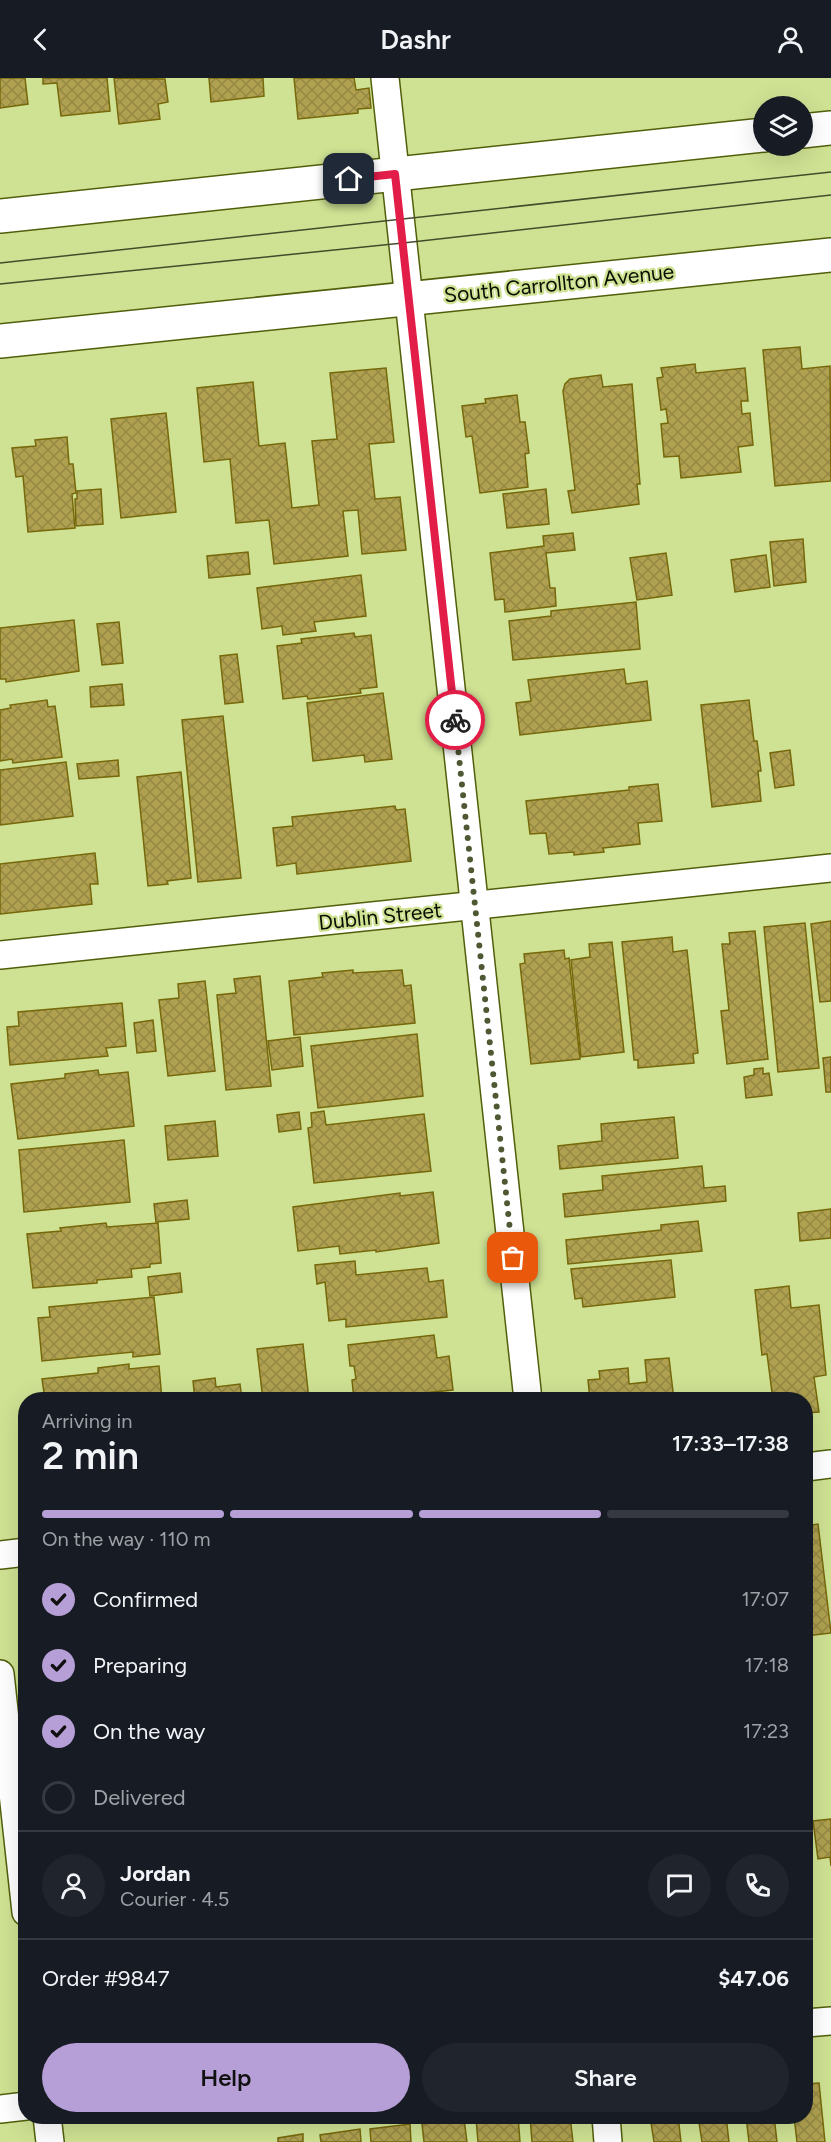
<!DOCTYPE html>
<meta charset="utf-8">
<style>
:root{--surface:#171b24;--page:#20242c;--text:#f1f3f6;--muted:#9ea1a6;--line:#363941;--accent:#b69fd6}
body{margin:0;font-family:Figtree,sans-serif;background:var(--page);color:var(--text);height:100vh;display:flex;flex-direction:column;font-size:22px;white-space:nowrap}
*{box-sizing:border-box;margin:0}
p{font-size:20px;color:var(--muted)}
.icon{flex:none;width:33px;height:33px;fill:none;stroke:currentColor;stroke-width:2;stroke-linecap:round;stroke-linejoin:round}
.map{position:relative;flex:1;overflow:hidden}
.sheet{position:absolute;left:18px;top:1314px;width:795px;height:732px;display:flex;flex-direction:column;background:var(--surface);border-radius:24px;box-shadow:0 6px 24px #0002}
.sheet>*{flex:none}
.buttons{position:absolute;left:753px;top:18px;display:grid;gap:12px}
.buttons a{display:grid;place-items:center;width:60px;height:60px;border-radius:50%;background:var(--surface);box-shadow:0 6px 24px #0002;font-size:30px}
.pin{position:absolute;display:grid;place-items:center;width:51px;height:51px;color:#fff;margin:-26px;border-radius:12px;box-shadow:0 3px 9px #0006}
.courier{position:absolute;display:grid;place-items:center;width:60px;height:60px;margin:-30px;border:4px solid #e11d48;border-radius:50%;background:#fff;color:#222;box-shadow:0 2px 8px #0007}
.summary em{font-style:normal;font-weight:600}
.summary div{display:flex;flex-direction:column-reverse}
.summary{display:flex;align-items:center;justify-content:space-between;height:102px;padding:0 24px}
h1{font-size:39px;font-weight:600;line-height:45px}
.bar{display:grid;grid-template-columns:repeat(4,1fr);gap:9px 6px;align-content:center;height:72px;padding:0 24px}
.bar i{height:8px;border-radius:4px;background:var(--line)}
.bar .current{background:var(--accent)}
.bar p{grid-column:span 4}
.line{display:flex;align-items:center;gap:15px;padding:0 24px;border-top:2px solid var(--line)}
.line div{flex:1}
.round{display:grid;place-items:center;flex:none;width:63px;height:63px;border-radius:32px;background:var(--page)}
ol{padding:0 24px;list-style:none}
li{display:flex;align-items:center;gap:18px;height:66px}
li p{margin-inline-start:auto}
li .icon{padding:6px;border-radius:50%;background:var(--accent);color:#111;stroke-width:4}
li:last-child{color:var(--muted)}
li i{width:33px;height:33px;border:3px solid var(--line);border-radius:50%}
.button{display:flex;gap:12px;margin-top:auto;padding:12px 24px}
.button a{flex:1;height:69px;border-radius:36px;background:var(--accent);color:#111;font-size:24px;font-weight:600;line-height:69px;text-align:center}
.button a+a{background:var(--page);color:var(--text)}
header{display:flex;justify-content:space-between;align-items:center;height:78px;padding:0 24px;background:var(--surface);font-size:27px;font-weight:600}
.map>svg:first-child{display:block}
</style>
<header><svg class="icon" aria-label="back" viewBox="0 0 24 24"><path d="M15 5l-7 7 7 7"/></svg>Dashr<svg class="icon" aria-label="person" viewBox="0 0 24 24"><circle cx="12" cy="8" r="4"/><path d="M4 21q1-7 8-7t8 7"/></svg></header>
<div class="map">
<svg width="831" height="2064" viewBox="0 0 831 2064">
<defs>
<pattern id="building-cross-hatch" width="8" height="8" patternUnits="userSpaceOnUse" patternTransform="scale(1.5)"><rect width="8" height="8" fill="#afa150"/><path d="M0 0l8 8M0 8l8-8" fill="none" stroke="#958944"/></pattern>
</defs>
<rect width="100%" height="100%" fill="#cfe293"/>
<g fill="url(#building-cross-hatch)" stroke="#76680b" stroke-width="1.5">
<path d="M0,0h25l3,26 -28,4z"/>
<path d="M43,0h64l3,33 -49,5 -4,-33 -14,1z"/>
<path d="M114,0l51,1 3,23 -10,2 2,15 -41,5z"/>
<path d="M209,0h54l1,18 -53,6z"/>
<path d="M294,0h60l2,12 13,-2 2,20 -13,1v4l-60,6z"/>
<path d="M800,269l2,22 28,-3 1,115 -56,5 -12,-136z"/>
<path d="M695,286l1,9 49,-5 3,33h-7l1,13 8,-1 3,32 -15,2 3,25 -60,6 -2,-22 -15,1 -3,-33 7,-1 -2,-14 -5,1 -4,-32 6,-1 -2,-9z"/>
<path d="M386,290l8,74 -25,2 6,55 25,-2 6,53 -44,4 -4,-44 -15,1 5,45 -74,8 -5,-44 -33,3 -6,-64 -26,3 -7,-74 56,-6 6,64 26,-3 7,65 27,-3 -7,-64 25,-2 -7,-66z"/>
<path d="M601,297l2,12 29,-3 8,100h-3l2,20 -67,9 -4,-22 7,-1 -12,-99 2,-7 5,-5z"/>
<path d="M517,317l3,27h5l4,31 -4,1 3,33 -48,6 -8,-57 -6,1 -4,-31 24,-3 -1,-4z"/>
<path d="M166,335l10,99 -55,6 -10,-99z"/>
<path d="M67,359l2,27h4l3,29 -4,1 3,34 -47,4 -5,-56 -7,1 -4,-29 24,-2 -1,-6z"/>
<path d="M101,411l2,35 -27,2 -1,-27h2v-8z"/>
<path d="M546,411l3,35 -42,4 -4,-34z"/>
<path d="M573,455l2,17 -29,3 4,35h5l1,18 -51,6 -1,-13 -9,1 -5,-47 54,-7 -1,-10z"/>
<path d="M803,461l3,43 -32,4 -4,-44z"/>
<path d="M248,474l2,22 -41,4 -2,-22z"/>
<path d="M666,475l6,42 -35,5 -7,-42z"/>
<path d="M766,477l4,32 -35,5 -4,-32z"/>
<path d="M361,497l5,41 -52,6 2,9 -33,4 -1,-9 -20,3 -5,-41z"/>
<path d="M636,524l4,47 -127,11 -4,-39 42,-5v-5z"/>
<path d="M74,542l5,51 -73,11v-3h-6v-51z"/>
<path d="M119,544l4,41 -21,2 -5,-41z"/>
<path d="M354,555l1,4 16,-2 6,52 -17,2 1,4 -53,6 -1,-3 -24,3 -6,-53 25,-3 -1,-4z"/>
<path d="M237,576l6,48 -18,2 -5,-48z"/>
<path d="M624,591l2,15 21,-3 4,39 -131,15 -4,-32 15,-2 -3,-21z"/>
<path d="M122,606l2,21 -33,2 -1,-20z"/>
<path d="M383,615l9,66 -27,3 -1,-7 -51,6 -6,-58z"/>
<path d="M47,622l1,7 7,-1 7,51 -49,6 -1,-4 -12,2v-51l11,-2 -1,-3z"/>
<path d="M749,622l5,41h3l4,30h-3l3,30 -49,6 -11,-102z"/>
<path d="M223,638l18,162 -43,4 -16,-162z"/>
<path d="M790,672l4,35 -19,3 -5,-35z"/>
<path d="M118,682l1,16 -40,3 -2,-15z"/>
<path d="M66,684l7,54 -73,9v-55z"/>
<path d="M181,694l10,106 -24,3 1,3 -20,2 -11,-109z"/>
<path d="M658,706l4,37 -24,2 2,21 -37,4 1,4 -30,3v-3l-25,2 -3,-21 -16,1 -4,-33 103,-11v-3z"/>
<path d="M395,728l1,4 9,-1 6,52 -114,13 -1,-11 -19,3 -4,-38 20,-2 -1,-9z"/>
<path d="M95,775l3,31h-8l2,20 -92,10v-50z"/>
<path d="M831,843v80l-11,1 -9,-78z"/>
<path d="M805,845l14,145 -41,4 -14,-145z"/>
<path d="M755,853l13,128 -41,5 -6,-53 8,-1 -7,-66h8l-1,-11z"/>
<path d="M672,859l1,15 14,-2 11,103 -5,1 1,9 -56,5v-8h-4l-12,-118z"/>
<path d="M612,864l12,110 -43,5 -10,-97 19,-3 -1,-13z"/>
<path d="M564,872l1,9 4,-1 11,101 -49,5 -11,-100 5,-1 -1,-9z"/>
<path d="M353,892v3l49,-3 2,16 7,-1 4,38 -121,12 -5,-54 34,-4 -1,-4z"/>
<path d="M260,898l11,110 -45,4 -9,-95 19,-2 -2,-14z"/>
<path d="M205,903l10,90 -47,5 -9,-76 20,-2 -1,-14z"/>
<path d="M122,925l4,43 -20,2 2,8 -98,9 -3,-38 12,-1 -1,-14z"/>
<path d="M153,942l3,31 -19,2 -3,-30z"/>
<path d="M417,956l6,62 -105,12 -7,-62z"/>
<path d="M300,959l3,29 -31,4 -4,-29z"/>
<path d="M831,979v35h-5l-3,-34z"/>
<path d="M763,990v6l6,-1 3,22 -26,3 -2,-21 10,-2v-6z"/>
<path d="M98,992l1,5 29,-3 6,54 -116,13 -7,-55 54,-6v-4z"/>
<path d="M324,1033l2,14 98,-11 7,57 -117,12 -6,-55 4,-1 -1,-14z"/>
<path d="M299,1034l2,17 -22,3 -2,-17z"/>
<path d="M674,1039l4,41 -118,11 -2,-23 44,-5 -1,-17z"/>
<path d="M215,1043l3,35 -50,4 -3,-34z"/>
<path d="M124,1062l6,62 -106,10 -5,-62z"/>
<path d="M702,1088l2,22 21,-2 1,15 -161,16 -2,-23 40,-4 -1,-14z"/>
<path d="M433,1114l6,51 -63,9v-2l-36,4 -1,-8 -41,5 -5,-44 107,-14v3z"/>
<path d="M187,1122l2,19 -33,3 -2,-18z"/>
<path d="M831,1131v29l-31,3 -2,-28z"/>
<path d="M698,1143l4,30 -134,13 -2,-24 95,-10v-5z"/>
<path d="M106,1145l1,4 51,-4 3,40 -11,1v3l-19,2 1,8 -35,3v3l-64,5 -6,-54 34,-3 -1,-3z"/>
<path d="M671,1182l4,37 -92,10 -1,-9 -7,1 -4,-30z"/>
<path d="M355,1183l1,14 71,-7 2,14 14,-2 4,37 -101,10v-8l-17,2 -4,-39 -8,2 -2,-19z"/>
<path d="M180,1195l2,19 -32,4 -2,-19z"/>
<path d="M789,1208l2,22 28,-3 7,70 -12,2 5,35 -13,1v-13h-33l-6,-46 -5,1 -7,-65z"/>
<path d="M154,1219l6,57 -27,3v-5l-91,9 -4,-43 12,-1 -1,-10z"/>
<path d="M434,1257l3,23 12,-2 4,34 -99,10 -2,-20 4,-1 -2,-13h-4l-2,-21z"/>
<path d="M303,1266l6,56h-46l-6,-51z"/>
<path d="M669,1280l5,42h-84l-2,-20 12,-1 -1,-8 29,-3 1,16 18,-2 -2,-22z"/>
<path d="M129,1286v5l30,-3 3,34h-117l-3,-21 56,-6v-5z"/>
<path d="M215,1300l1,9 24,-3 2,16h-47l-2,-19z"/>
<path d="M453,1317l1,5h-37z"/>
<path d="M818,1446l13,109 -25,3v-110z"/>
<path d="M806,1719l3,27h-3z"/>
<path d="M831,1741v47l-1,-9 -12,2 -5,-38z"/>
<path d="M819,2005l6,59h-28l-3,-26h12v-32z"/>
<path d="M494,2038h24l2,26h-42l-2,-24z"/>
<path d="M530,2038h40l3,26h-41z"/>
<path d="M650,2038h28l3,26h-27z"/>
<path d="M698,2038h28l3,26h-27z"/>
<path d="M746,2038h28l3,26h-28z"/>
<path d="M464,2041l3,23h-43l-2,-18z"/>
<path d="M410,2046l1,18h-40l-1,-13z"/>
<path d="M360,2051l1,13h-40l-1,-7z"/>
<path d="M303,2056v8h-25v-4z"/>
</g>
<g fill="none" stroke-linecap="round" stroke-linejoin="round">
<defs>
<g id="street">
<path d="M385,0l143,1322"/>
<path d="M0,877l831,-87"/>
<path d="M806,1389l25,-3"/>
<path d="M0,1477l26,-3"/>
<path d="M0,1596l26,238"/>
<path d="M806,1945l25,-2"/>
<path d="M0,2031l26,-3"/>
<path d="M47,2038l3,26"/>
<path d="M606,2038l2,26"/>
</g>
<g id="secondary">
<path d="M802,53l29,-3"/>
<path d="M0,138l764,-81"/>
<path d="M0,263l831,-86"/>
</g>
</defs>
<use href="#street" stroke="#515f0b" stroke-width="30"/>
<use href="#secondary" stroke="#515f0b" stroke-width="36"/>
<use href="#street" stroke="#fff" stroke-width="27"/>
<use href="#secondary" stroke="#fff" stroke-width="33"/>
<g stroke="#434c2b" stroke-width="1.5">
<path d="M0,185l831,-91"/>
<path d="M0,206l403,-41 428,-48"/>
</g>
</g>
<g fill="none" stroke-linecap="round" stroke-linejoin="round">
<path stroke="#4e5833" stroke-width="6" stroke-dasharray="0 10.8" d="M455,642l58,538"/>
<path stroke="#e11d48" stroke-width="8" d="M349,101l46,-5 60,546"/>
</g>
<g text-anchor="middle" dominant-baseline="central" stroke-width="4.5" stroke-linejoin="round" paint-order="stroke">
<g font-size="21" fill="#090e00" stroke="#cfe293">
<text transform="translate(559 205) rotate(-6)">South Carrollton Avenue</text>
<text transform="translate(380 838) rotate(-6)">Dublin Street</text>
</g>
</g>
</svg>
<div class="buttons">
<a><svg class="icon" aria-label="layers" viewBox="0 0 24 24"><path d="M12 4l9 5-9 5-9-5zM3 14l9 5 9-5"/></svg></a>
</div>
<div class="pin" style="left:513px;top:1180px;background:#ea580c"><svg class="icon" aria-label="bag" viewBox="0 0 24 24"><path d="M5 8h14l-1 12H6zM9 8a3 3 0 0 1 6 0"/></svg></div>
<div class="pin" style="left:349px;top:101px;background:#1f2937"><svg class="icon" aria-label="home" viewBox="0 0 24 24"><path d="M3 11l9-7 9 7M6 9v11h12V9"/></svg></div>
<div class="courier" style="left:455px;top:642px"><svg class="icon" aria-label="bike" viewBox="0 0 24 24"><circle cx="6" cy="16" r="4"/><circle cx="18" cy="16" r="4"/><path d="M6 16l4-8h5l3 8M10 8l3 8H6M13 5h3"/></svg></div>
<section class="sheet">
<div class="summary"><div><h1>2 min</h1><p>Arriving in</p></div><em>17:33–17:38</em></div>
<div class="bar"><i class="current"></i><i class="current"></i><i class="current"></i><i></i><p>On the way · 110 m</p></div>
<ol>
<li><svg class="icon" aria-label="check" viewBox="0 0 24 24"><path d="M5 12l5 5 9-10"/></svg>Confirmed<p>17:07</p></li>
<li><svg class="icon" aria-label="check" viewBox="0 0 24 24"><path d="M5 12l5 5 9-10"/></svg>Preparing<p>17:18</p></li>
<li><svg class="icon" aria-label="check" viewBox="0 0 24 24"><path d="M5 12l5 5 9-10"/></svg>On the way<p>17:23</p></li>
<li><i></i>Delivered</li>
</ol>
<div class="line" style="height:108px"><a class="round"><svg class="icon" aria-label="person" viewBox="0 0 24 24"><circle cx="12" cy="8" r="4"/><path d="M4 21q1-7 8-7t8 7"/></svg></a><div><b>Jordan</b><p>Courier · 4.5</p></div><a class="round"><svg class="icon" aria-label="chat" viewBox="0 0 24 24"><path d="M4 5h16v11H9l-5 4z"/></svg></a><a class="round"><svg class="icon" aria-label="phone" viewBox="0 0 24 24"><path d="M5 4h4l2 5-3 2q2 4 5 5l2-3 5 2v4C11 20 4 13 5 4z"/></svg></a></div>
<div class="line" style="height:78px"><div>Order #9847</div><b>$47.06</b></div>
<div class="button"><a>Help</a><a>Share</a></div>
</section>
</div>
